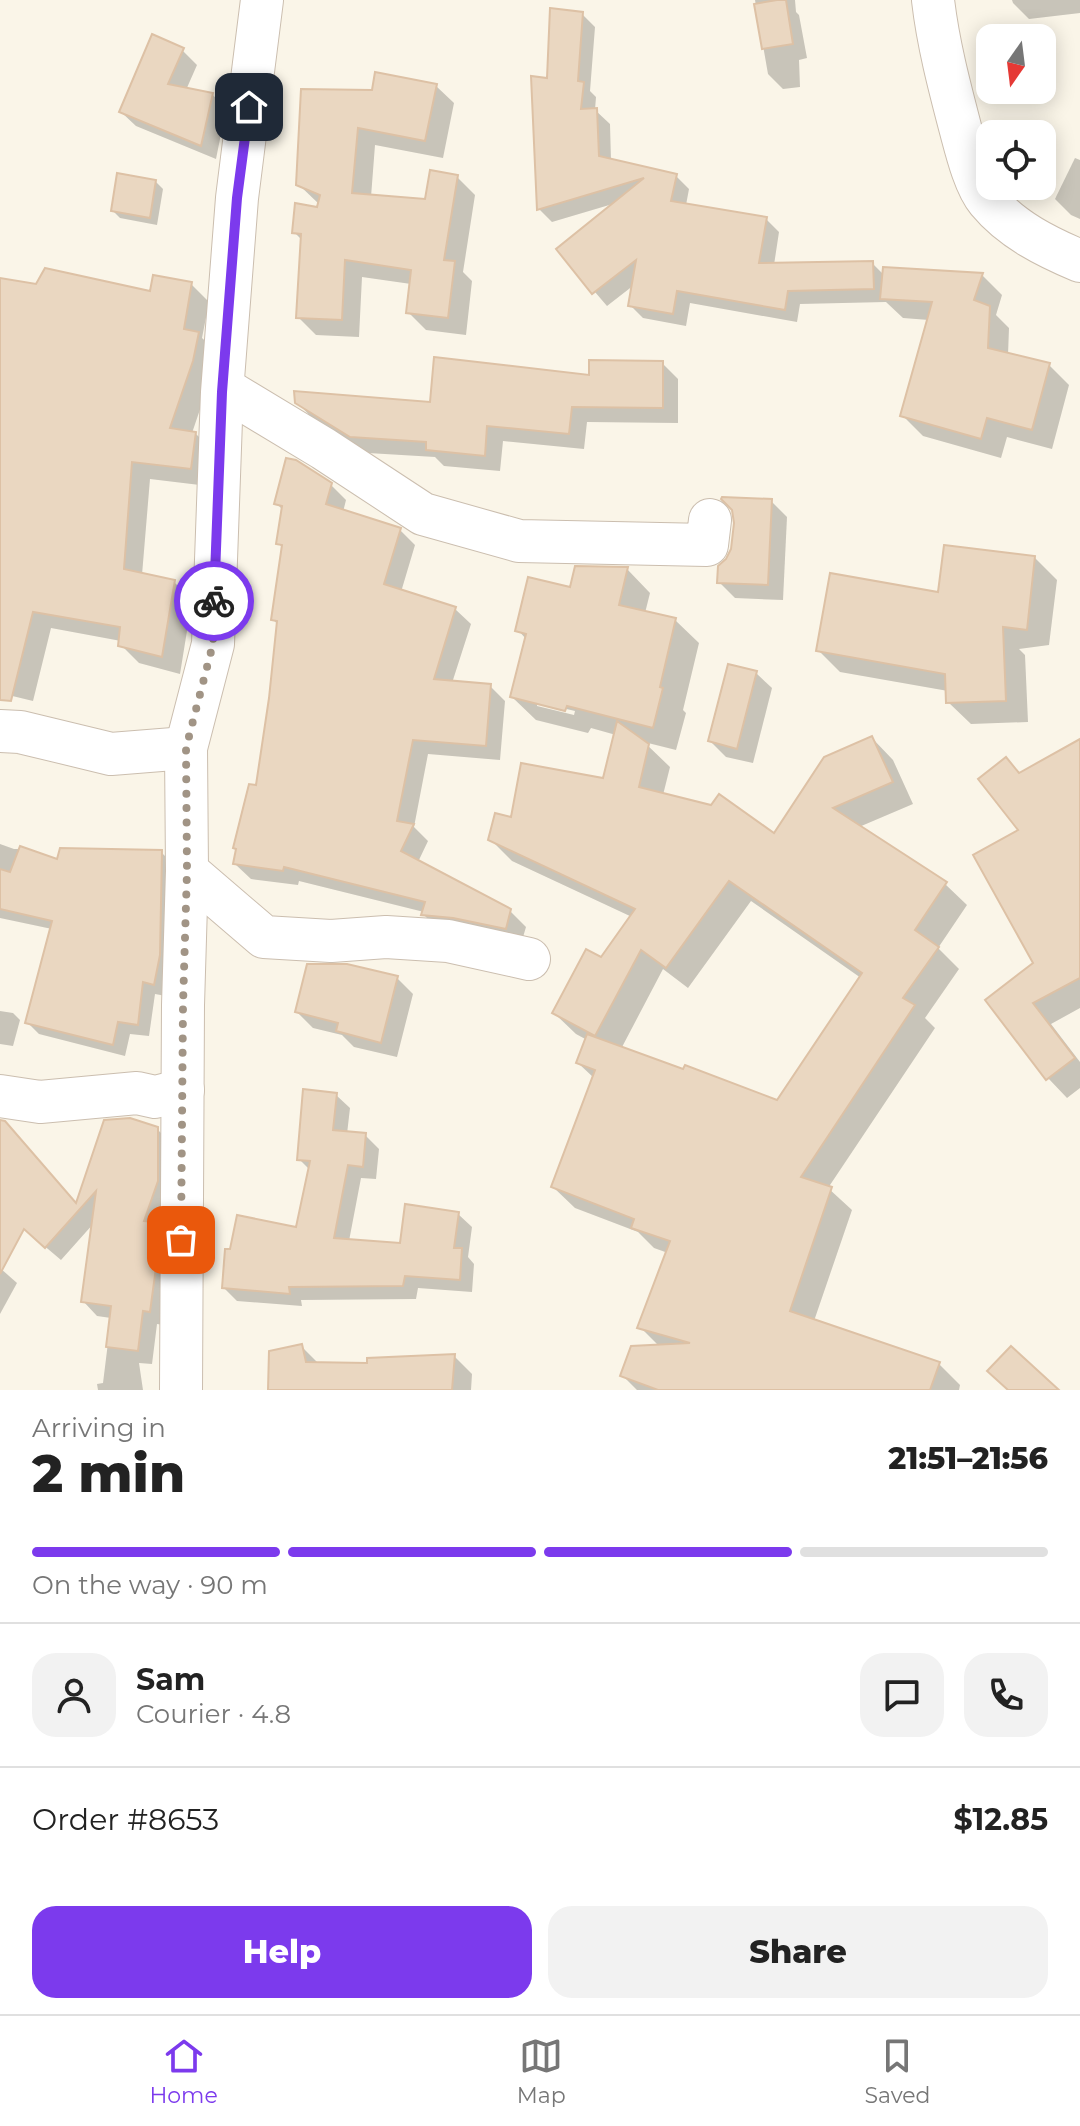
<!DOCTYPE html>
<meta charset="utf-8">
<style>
:root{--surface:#fff;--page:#f2f2f2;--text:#222;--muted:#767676;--line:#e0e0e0;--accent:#7c3aed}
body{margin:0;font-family:Montserrat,sans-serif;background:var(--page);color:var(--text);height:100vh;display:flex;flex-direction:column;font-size:30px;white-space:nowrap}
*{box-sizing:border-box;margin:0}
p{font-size:26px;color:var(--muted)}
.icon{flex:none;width:44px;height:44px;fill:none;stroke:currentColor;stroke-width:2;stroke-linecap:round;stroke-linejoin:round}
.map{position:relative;height:1390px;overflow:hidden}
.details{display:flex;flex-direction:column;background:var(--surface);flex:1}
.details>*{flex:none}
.needle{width:52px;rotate:194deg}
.buttons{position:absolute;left:976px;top:24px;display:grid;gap:16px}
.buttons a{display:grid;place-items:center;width:80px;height:80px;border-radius:16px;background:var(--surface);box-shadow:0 4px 20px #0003;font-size:40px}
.pin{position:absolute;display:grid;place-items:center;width:68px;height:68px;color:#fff;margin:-34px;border-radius:16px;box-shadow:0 4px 12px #0006}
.courier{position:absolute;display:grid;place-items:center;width:80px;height:80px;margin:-40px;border:6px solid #7c3aed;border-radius:50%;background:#fff;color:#222;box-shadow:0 2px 10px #0007}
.head em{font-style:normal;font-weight:800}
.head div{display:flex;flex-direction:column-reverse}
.head{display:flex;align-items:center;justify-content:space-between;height:136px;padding:0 32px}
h1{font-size:52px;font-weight:800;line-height:60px}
.bar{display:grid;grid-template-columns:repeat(4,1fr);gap:12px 8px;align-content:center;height:96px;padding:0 32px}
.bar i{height:10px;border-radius:6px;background:var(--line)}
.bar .on{background:var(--accent)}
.bar p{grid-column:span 4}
.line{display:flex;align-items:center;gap:20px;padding:0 32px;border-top:2px solid var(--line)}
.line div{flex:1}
.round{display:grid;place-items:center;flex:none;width:84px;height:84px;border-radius:24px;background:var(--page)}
.button{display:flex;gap:16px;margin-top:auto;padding:16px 32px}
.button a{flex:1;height:92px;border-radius:24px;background:var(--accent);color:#fff;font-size:32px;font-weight:800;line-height:92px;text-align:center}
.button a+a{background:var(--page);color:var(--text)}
.tabs{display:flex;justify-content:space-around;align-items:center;height:112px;border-top:2px solid var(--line);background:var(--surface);font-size:22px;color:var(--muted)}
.tabs a{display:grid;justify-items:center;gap:4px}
.tabs .on{color:var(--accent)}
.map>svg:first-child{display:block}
</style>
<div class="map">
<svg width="1080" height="1390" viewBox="0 0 1080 1390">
<rect width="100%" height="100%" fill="#faf5e8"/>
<g fill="#0003" fill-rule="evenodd">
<path d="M755,0h40l1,12 3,3 8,43 -8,2 1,27 -17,2 -15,-15z"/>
<path d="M1012,0h68v13l-51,6 -16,-16z"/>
<path d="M582,14l13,13 -5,64 6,6 -1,13 15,14 1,37 65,15 13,13 -3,16 80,14 13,13 -5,33 98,-2 12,12h98l20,20 -6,20 13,13 -1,27 41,10 20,20 -17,64 -45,-12 -6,21 -78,-22 -21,-21 27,-95 -26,-2 -17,-16 -86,2 -3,18 -107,-19 -4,23 -43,-8 -13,-13 4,-20 -27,21 -48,-56 57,-47 -64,19 -13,-13 10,-129z"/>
<path d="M182,50l15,15 -11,25 26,4 14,15 -10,50 -80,-33 -15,-14z"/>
<path d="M1042,63l4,1 8,8 -10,31 -27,-9 -4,-4h29z"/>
<path d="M436,86l18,17 -11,55 -68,-13 -4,52 56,4 30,-24 18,18 -12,77 9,9 -6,54 -40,-5 -18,-18 3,-28 -49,-7 -3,60 -43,-2 -18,-18 5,-76 -9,-9 24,-23 1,-5 -21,-20 75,-92z"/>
<path d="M1075,158l5,2v59l-9,-4 -16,-16z"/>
<path d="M156,182l7,7 -6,36 -37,-7 -7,-7z"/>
<path d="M0,280l37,6 114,8 40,-10 18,18 -7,36 14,13 -6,29 -18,53h3l18,18 -5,35 -58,-7 -8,96 32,7 18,18 -12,74 -41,-11 -18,-18v-4l-70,-13 -18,73 -33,-8z"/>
<path d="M662,363l16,16v44l-91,-1 -3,27 -81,-8 -3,30 -56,-5 -9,-9 -67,-4 -55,-34 -16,-17 135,2z"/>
<path d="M330,484l16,16 -3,12 57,18 15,15 -14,47 54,17 16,15 -19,59 38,3 15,15 -5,59 -72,-6 -14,73 14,14 -10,21 92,49 16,16 -5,17 -82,-14 -15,-15v-3l-125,-31 -1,4 -47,-6 -16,-15 22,-77 22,-162 -6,-5 11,-71 -6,-6 6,-32 -7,-7z"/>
<path d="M771,501l16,16 -4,83 -48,-2 -16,-16 9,-21z"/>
<path d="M1034,557l23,23 -8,65 -30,4 6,6 3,67 -57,2 -23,-22v-11l-108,-19 -22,-22 122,-56z"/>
<path d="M627,569l23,24 -5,20 30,7 24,23 -16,67 3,3 -10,37 -32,-8 26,25 -7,28 112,40 97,-97 21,22 20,44 -54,23 86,57 22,21 -29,43 21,21 -34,49 10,10 -107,160 24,22 -38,111 125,43 21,21 -1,5h-322l-15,-15 37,-29 -19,-19 28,-74 -14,-5 -16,-16 -63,-24 -22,-21 41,-109 -16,-15 9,-23 -11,-6 -22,-21 47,-54 31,-42 -120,-56 -22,-22 22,-20 92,-39 12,-45 -25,-7 -3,5 -52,-13 -24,-23 14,-58 -8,-9 54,-40zM537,702l38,9 -1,4 -37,-9zM751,901l110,77 -83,125 -157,-54 42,-80 25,19z"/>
<path d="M756,673l16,15 -19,75 -27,-6 -16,-16z"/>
<path d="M1080,742v266l-29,16 29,38v26l-13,10 -19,-20 -61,-78 49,-37 -15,-132 -15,-72 15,15z"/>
<path d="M0,844l14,5h9l35,13 103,-10 13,13 -8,131 -11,-2 -6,42 -19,-2 -5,22 -86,-22 -12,-12 25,-93 -52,-11z"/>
<path d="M397,978l16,16 -16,63 -43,-10 -12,-12 -29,-7 -16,-16z"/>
<path d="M0,1011l13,2 7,7 -7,26 -13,-2z"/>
<path d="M336,1095l14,13 -3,26 18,1 14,14 -3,30 -15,-1 -12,63 52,4 57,-31 14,13 -4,30 6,7 -2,28 -54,-4 -2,11 -115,1 1,6 -65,-5 -13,-13 74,-59 12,-59 -11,-11z"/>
<path d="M157,1129l15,15v53l-11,31 10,11 -7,86 -7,-1 -5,40 -13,-1 4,27h-45l-1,-6 6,-1 8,-65 -14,-2 -14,-15 11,-78 -33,37 -26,-22 -35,-51v-43l77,61z"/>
<path d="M0,1268l17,15 -17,31z"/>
<path d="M301,1346l18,18 50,1 85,-9 18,18 -1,16h-201z"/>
</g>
<g fill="#ead7c1" stroke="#ddc1a5" stroke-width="2">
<path d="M777,0h9l7,44 -31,5 -8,-45z"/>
<path d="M550,8l33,4 -5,69 6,1 -3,27 16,-1 2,48 78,18 -6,27 96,16 -8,46 114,-2 1,28 -86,2 -3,19 -108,-19 -4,23 -45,-8 8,-46 -44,34 -36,-45 88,-71 -107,32 -6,-134 16,2z"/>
<path d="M152,34l32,14 -16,36 45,9 -12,53 -82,-34z"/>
<path d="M375,72l62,12 -12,57 -67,-13 -6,65 73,6 5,-29 28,5 -14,85 11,1 -7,57 -42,-5 5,-43 -66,-10 -3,60 -46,-2 5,-84 -9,-1 3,-30 22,4 3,-12 -24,-10 5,-96 71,1z"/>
<path d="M117,173l39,7 -6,38 -39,-7z"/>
<path d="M883,267l100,6 -9,27 16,6 -2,42 62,15 -18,67 -45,-12 -6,21 -81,-23 32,-114 -52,-3z"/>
<path d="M45,268l105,23 3,-16 39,7 -8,47 15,3 -6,29 -23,67 26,4 -5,37 -59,-7 -8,107 51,11 -13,77 -44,-11 2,-19 -87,-15 -22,89 -11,-1v-422l36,6z"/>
<path d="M434,357l155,18v-15l74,1v47l-91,-1 -3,27 -82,-8 -2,30 -59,-6v-8l-76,-5 -55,-34 -1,-12 136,11z"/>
<path d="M286,458l10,2 36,23 -6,21 75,24 -17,56 72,23 -22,72 57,5 -5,62 -73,-6 -16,81 17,3 -13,27 110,58 -5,20 -53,-11 -32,-3 4,-13 -141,-35 -1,4 -50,-7 3,-15 -3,-1 16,-64 7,1 13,-87 8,-77 -6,-1 11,-75 -6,-1 6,-38 -8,-2z"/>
<path d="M722,497l50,2 -4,86 -51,-2 1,-17 8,-7 5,-10 3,-26 -2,-13 -11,-11z"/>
<path d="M944,545l91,11 -8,74 -24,-3 3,74 -60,2 -1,-29 -129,-23 14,-78 108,19z"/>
<path d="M575,566l53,1 -9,38 57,13 -16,69 3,1 -10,40 -86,-22 -2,5 -55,-14 16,-63 -11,-3 13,-54 42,10z"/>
<path d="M728,664l29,7 -20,78 -29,-8z"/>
<path d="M617,721l32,23 -10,43 72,18 8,-11 55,39 50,-76 48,-21 21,46 -60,26 114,74 -32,48 24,17 -36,51 12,7 -114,172 31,10 -42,124 150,51 -10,28h-272l-38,-14 11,-30 59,-3 -53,-15 33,-87 -39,-13 3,-9 -83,-32 44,-117 -19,-7 11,-29 96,35 2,-4 92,35 85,-127 -133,-92 -63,87 -25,-18 -46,86 -43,-23 34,-64 15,8 34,-48 -147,-69 7,-27 16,4 10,-54 82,15z"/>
<path d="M1080,739v239l-47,25 42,55 -29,22 -61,-80 48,-37 -60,-108 45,-25 -40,-51 28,-22 13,16z"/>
<path d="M20,846l37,13 3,-11 102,2 -2,105 -6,30 -11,-3 -5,43 -20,-3 -5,23 -88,-22 27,-102 -52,-12v-40l10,3z"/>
<path d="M307,964h40l51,12 -17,67 -45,-12 2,-8 -43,-11z"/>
<path d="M303,1089l34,4 -4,37 33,3 -3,34 -15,-2 -14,73 66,5 5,-39 54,8 -5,36h8l-2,32 -55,-4 -2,10 -114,1 1,7 -68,-6 3,-39h5l7,-34 59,12 14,-66 -13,-1z"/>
<path d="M130,1118l28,9v54l-14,40 14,1 -1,38 -7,52 -7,-1 -5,40 -32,-4 5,-41 -30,-4 15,-111 -51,57 -21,-19 -24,45v-154l5,1 71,82 28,-83z"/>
<path d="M302,1344l4,18 61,1v-5l88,-4 -3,36h-184l1,-39z"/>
<path d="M1011,1346l48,44h-51l-21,-19z"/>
</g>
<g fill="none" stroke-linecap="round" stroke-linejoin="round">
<defs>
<g id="minor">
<path d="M933,0c5,43 16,85 27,127 6,22 14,57 28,74 24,29 59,46 92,60"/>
<path d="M223,388l101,61 99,65 96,27 188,4 3,-25"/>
<path d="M0,731l20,1 91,22 75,-6"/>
<path d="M187,871l77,66 67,4 55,-4 62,4 81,18"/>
<path d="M0,1096l40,6 97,-9 18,4 28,-7"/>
<path d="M181,1390l2,-385 4,-134 -1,-123 27,-104 9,-252 15,-194 25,-198"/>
</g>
</defs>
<use href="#minor" stroke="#cbbeaf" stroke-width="44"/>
<use href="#minor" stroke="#fff" stroke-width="42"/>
</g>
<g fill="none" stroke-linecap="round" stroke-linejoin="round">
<path stroke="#a19485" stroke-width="8" stroke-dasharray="0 14.4" d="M181,1240l2,-235 4,-134 -1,-123 27,-104 1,-43"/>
<path stroke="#7c3aed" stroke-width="10" d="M214,601l8,-209 15,-194 12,-91"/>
</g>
</svg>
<div class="buttons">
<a><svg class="needle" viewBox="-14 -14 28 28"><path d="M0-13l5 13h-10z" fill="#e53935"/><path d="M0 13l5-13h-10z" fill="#767676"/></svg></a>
<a><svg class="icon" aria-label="locate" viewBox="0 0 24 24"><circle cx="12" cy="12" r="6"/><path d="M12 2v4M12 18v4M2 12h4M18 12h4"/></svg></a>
</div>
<div class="pin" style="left:181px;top:1240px;background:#ea580c"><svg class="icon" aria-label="bag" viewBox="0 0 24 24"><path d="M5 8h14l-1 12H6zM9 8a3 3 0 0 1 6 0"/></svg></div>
<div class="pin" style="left:249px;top:107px;background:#1f2937"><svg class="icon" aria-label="home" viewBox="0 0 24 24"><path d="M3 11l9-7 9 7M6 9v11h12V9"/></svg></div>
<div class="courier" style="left:214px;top:601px"><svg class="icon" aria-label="bike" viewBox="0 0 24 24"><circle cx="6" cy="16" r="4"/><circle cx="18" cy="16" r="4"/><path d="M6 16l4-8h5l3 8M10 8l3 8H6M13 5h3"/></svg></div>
</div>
<section class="details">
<div class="head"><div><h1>2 min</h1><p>Arriving in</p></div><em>21:51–21:56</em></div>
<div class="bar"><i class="on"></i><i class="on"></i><i class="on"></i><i></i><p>On the way · 90 m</p></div>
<div class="line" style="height:144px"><a class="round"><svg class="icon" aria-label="person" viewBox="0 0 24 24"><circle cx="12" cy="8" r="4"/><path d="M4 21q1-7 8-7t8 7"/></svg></a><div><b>Sam</b><p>Courier · 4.8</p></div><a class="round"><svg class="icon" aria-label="chat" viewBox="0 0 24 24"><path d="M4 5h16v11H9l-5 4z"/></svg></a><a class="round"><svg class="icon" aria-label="phone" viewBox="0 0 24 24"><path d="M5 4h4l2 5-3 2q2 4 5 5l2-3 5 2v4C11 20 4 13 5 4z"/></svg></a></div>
<div class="line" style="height:104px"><div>Order #8653</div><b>$12.85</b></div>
<div class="button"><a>Help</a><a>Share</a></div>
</section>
<nav class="tabs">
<a class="on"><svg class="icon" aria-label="home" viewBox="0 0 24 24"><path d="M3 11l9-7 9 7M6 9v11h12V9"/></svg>Home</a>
<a><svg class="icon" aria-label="map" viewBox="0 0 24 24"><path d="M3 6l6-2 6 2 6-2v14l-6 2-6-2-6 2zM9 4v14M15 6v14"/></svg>Map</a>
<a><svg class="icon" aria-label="saved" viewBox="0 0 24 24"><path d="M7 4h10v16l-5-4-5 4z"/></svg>Saved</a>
</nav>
